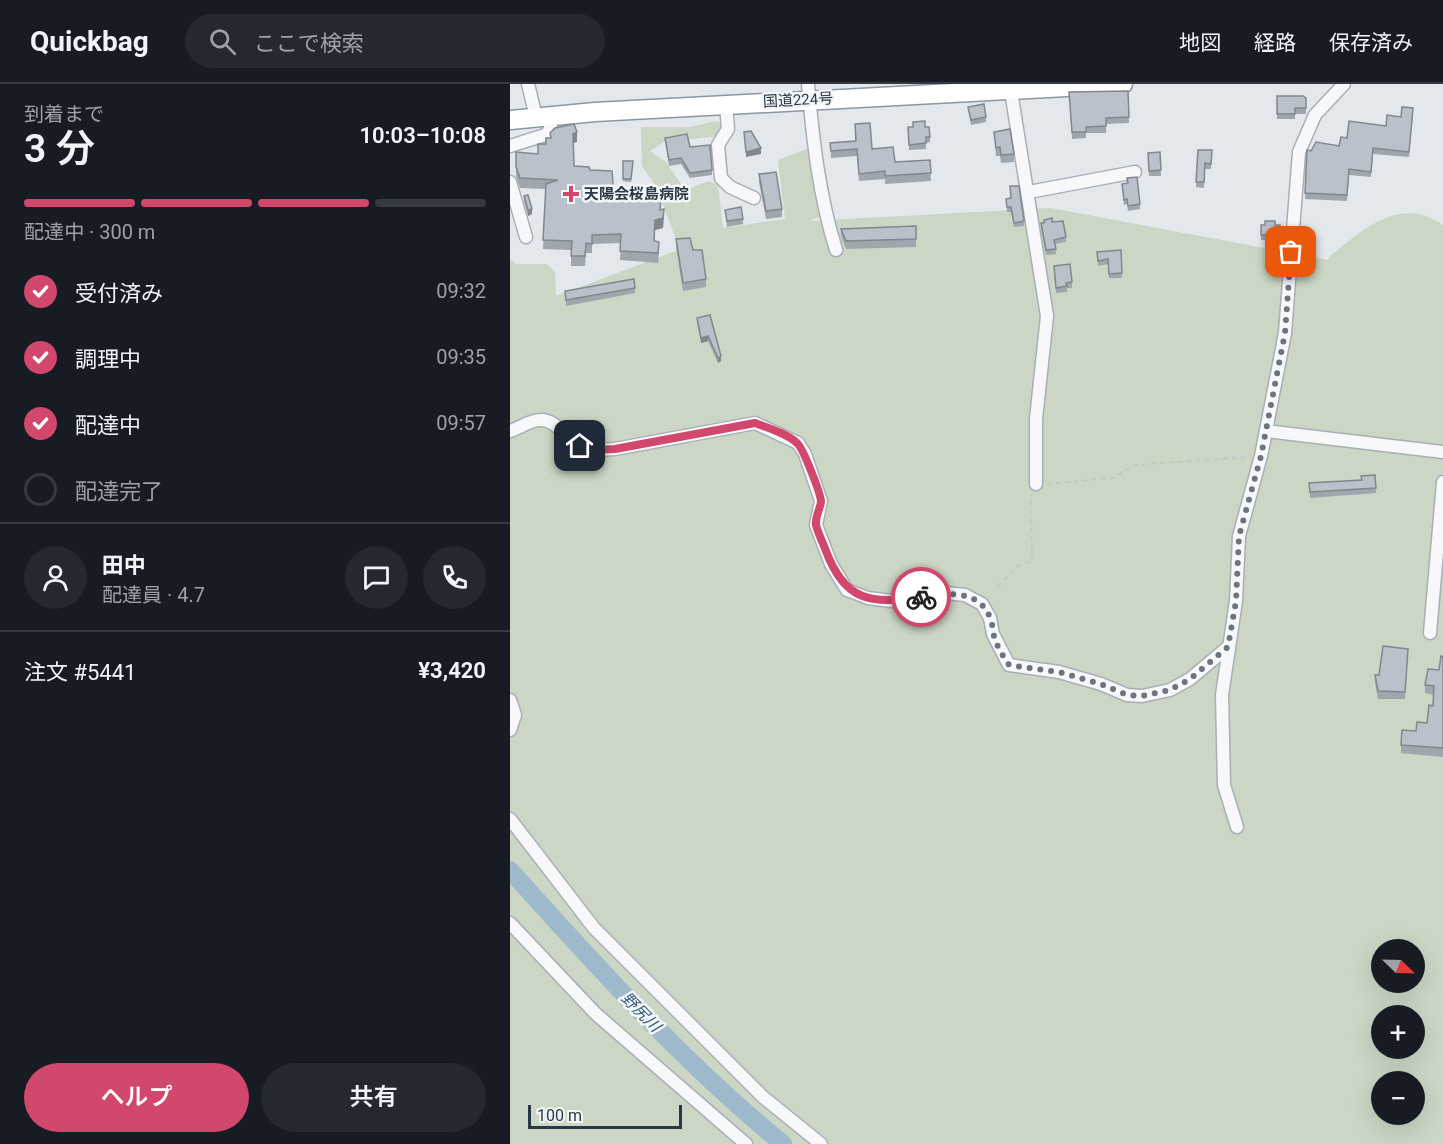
<!DOCTYPE html>
<html lang="ja">
<meta charset="utf-8">
<style>
:root{--surface:#171b24;--page:#242831;--text:#f1f3f6;--muted:#9ea1a6;--line:#363941;--accent:#d2476c}
body{margin:0;font-family:Roboto,"Noto Sans JP",sans-serif;background:var(--page);color:var(--text);height:100vh;display:flex;flex-direction:column;font-size:22px;white-space:nowrap}
*{box-sizing:border-box;margin:0}
p{font-size:20px;color:var(--muted)}
.icon{flex:none;width:33px;height:33px;fill:none;stroke:currentColor;stroke-width:2;stroke-linecap:round;stroke-linejoin:round}
.map{position:relative;flex:1;overflow:hidden}
.drawer{display:flex;flex-direction:column;background:var(--surface);width:510px}
.drawer>*{flex:none}
.needle{width:39px;rotate:113deg}
.buttons{position:absolute;left:861px;top:855px;display:grid;gap:12px}
.buttons a{display:grid;place-items:center;width:54px;height:54px;border-radius:50%;background:var(--surface);box-shadow:0 6px 24px #0002;font-size:30px}
.scale{position:absolute;left:18px;bottom:15px;width:154px;box-sizing:border-box;padding-left:6px;border:3px solid #2a3745;border-top:0;font-size:16px;line-height:21px;white-space:nowrap;color:#2a3745;-webkit-text-stroke:4px #f3f6f9;paint-order:stroke}
.pin{position:absolute;display:grid;place-items:center;width:51px;height:51px;color:#fff;margin:-26px;border-radius:12px;box-shadow:0 3px 9px #0006}
.courier{position:absolute;display:grid;place-items:center;width:60px;height:60px;margin:-30px;border:4px solid #d2476c;border-radius:50%;background:#fff;color:#222;box-shadow:0 2px 8px #0007}
.headline em{font-style:normal;font-weight:600}
.headline div{display:flex;flex-direction:column-reverse}
.headline{display:flex;align-items:center;justify-content:space-between;height:102px;padding:0 24px}
h1{font-size:39px;font-weight:600;line-height:45px}
.bar{display:grid;grid-template-columns:repeat(4,1fr);gap:9px 6px;align-content:center;height:72px;padding:0 24px}
.bar i{height:8px;border-radius:4px;background:var(--line)}
.bar .active{background:var(--accent)}
.bar p{grid-column:span 4}
.line{display:flex;align-items:center;gap:15px;padding:0 24px;border-top:2px solid var(--line)}
.line div{flex:1}
.round{display:grid;place-items:center;flex:none;width:63px;height:63px;border-radius:32px;background:var(--page)}
ol{padding:0 24px;list-style:none}
li{display:flex;align-items:center;gap:18px;height:66px}
li p{margin-inline-start:auto}
li .icon{padding:6px;border-radius:50%;background:var(--accent);color:#fff;stroke-width:4}
li:last-child{color:var(--muted)}
li i{width:33px;height:33px;border:3px solid var(--line);border-radius:50%}
.button{display:flex;gap:12px;margin-top:auto;padding:12px 24px}
.button a{flex:1;height:69px;border-radius:36px;background:var(--accent);color:#fff;font-size:24px;font-weight:600;line-height:69px;text-align:center}
.button a+a{background:var(--page);color:var(--text)}
header{display:flex;align-items:center;gap:36px;box-sizing:border-box;height:84px;padding:0 30px;background:var(--surface);border-bottom:2px solid var(--line)}
header strong{font-size:28px}
nav{display:flex;gap:33px;margin-inline-start:auto;font-size:21px}
.search{width:420px;height:54px;background:var(--page);display:flex;align-items:center;gap:15px;box-sizing:border-box;padding:0 21px;border-radius:33px;color:var(--muted);font-size:22px}
main{display:flex;flex:1;min-height:0}
.map>svg:first-child{display:block}
</style>
<header>
<strong>Quickbag</strong>
<div class="search"><svg class="icon" aria-label="search" viewBox="0 0 24 24"><circle cx="10" cy="10" r="6"/><path d="M15 15l6 6"/></svg>ここで検索</div>
<nav><a>地図</a><a>経路</a><a>保存済み</a></nav>
</header>
<main>
<section class="drawer">
<div class="headline"><div><h1>3 分</h1><p>到着まで</p></div><em>10:03–10:08</em></div>
<div class="bar"><i class="active"></i><i class="active"></i><i class="active"></i><i></i><p>配達中 · 300 m</p></div>
<ol>
<li><svg class="icon" aria-label="check" viewBox="0 0 24 24"><path d="M5 12l5 5 9-10"/></svg>受付済み<p>09:32</p></li>
<li><svg class="icon" aria-label="check" viewBox="0 0 24 24"><path d="M5 12l5 5 9-10"/></svg>調理中<p>09:35</p></li>
<li><svg class="icon" aria-label="check" viewBox="0 0 24 24"><path d="M5 12l5 5 9-10"/></svg>配達中<p>09:57</p></li>
<li><i></i>配達完了</li>
</ol>
<div class="line" style="height:108px"><a class="round"><svg class="icon" aria-label="person" viewBox="0 0 24 24"><circle cx="12" cy="8" r="4"/><path d="M4 21q1-7 8-7t8 7"/></svg></a><div><b>田中</b><p>配達員 · 4.7</p></div><a class="round"><svg class="icon" aria-label="chat" viewBox="0 0 24 24"><path d="M4 5h16v11H9l-5 4z"/></svg></a><a class="round"><svg class="icon" aria-label="phone" viewBox="0 0 24 24"><path d="M5 4h4l2 5-3 2q2 4 5 5l2-3 5 2v4C11 20 4 13 5 4z"/></svg></a></div>
<div class="line" style="height:78px"><div>注文 #5441</div><b>¥3,420</b></div>
<div class="button"><a>ヘルプ</a><a>共有</a></div>
</section>
<div class="map">
<svg width="933" height="1060" viewBox="0 0 933 1060">
<rect width="100%" height="100%" fill="#e3e8ec"/>
<path fill="#cbd6c4" fill-rule="evenodd" d="M205,37l6,2 -1,13 -56,6 -14,9 16,11 19,28 24,-9 9,4 5,43 62,-9 -7,-59 31,-12 12,68 -12,5 242,-13 277,52 2,-4c34,-27 70,-61 113,-31v919h-933v-885l6,5h31l8,8 1,24 138,-52 -17,-2 -21,-56 -14,-20 -1,-39h49zM872,866h32v32h-32zM872,932h32v32h-32zM872,998h32v32h-32z"/>
<g fill="none" stroke-linecap="round" stroke-linejoin="round">
<path stroke="#9eb9cc" stroke-width="18" d="M0,786c86,96 173,192 273,274"/>
<defs>
<g id="minor">
<path d="M18,0l8,33"/>
<path d="M298,0c5,57 11,111 28,166"/>
<path d="M500,1l37,231 -11,103v65"/>
<path d="M216,21l2,24 -10,16 3,33 9,9 24,11"/>
<path d="M0,62l38,-12 6,-19"/>
<path d="M0,98l16,55"/>
<path d="M519,108l106,-20"/>
<path d="M0,347c10,-3 20,-11 30,-11 16,-1 25,18 38,25 12,6 24,5 37,4l140,-26 43,20 7,11 16,47 -5,24 15,39 16,26 21,8 23,3 54,-8 20,2 17,9 8,14 3,16 16,31 50,7 42,12 26,11 15,1 28,-6 20,-11 38,-32"/>
<path d="M756,347l177,21"/>
<path d="M920,549l13,-151"/>
<path d="M0,616l5,15 -5,15"/>
<path d="M0,735l84,109 169,169 58,47"/>
<path d="M727,743l-13,-42 -2,-90 14,-94 3,-65 22,-80 24,-123 14,-181 16,-37 29,-31"/>
<path d="M0,839l86,91 150,130"/>
</g>
<path id="highway" d="M0,36l85,-8 528,-28"/>
</defs>
<use href="#minor" stroke="#a8afb7" stroke-width="15"/>
<use href="#highway" stroke="#8a97a3" stroke-width="21"/>
<g stroke="#c1c6cb" stroke-width="1.5" stroke-dasharray="4.5 4.5" stroke-linecap="butt">
<path d="M537,400l66,-6 21,-13 114,-8"/>
<path d="M488,502l20,-20 14,-5 -1,-67"/>
</g>
<use href="#minor" stroke="#f6f8fa" stroke-width="12"/>
<use href="#highway" stroke="#fff" stroke-width="18"/>
</g>
<g fill="#a0a6ae">
<path d="M618,7l1,32 -23,1v9h-20v5l-14,1 -3,-47z"/>
<path d="M767,12l29,2v16h-11v5h-18z"/>
<path d="M458,23l18,10v5l-15,3z"/>
<path d="M903,30l-4,43 -36,-3 -2,23 -22,-2 -2,26 -42,-2 2,-49 4,1 28,-5 8,-8 39,-12 15,-9z"/>
<path d="M345,40l17,25 23,13 35,-2 1,21 -46,3v-5l-26,2 -2,-25 -26,2 -1,-15 25,-2z"/>
<path d="M398,43h17l5,10v5l-4,1v6l-17,1z"/>
<path d="M484,48l20,22v8l-13,1 -1,-7h-4z"/>
<path d="M40,49l27,9 -4,1 1,23 16,4 24,26 47,14 3,9 -1,9 -8,2v11l4,11 -1,11 -38,-3 1,-17 -29,1v9h-6l-1,13h-14v-16l-28,-1 3,-60 -26,-1 -4,-12v-24l22,2 8,-10 4,-6z"/>
<path d="M155,54l25,9 22,23v5l-22,3 -9,-14 -12,2z"/>
<path d="M688,66h14l-1,19h-6l-1,19 -8,-1z"/>
<path d="M650,68l1,24h-12l-1,-23z"/>
<path d="M113,77l10,2 -2,19 -8,-1z"/>
<path d="M249,90l23,35v8l-16,2 -7,-37z"/>
<path d="M617,94l13,26v5l-12,2 -1,-7 -3,1 -2,-21h5z"/>
<path d="M14,112l8,18 -4,2 -4,-15z"/>
<path d="M496,115l18,22v5l-10,1 -3,-15h-4z"/>
<path d="M215,126l18,9v5l-16,3z"/>
<path d="M534,136l8,2 14,15v5l-11,2 1,10 -10,1 -5,-27v-5h3z"/>
<rect x="751" y="141" width="19" height="15"/>
<path d="M331,145l75,10v8l-70,2 -5,-13z"/>
<path d="M166,155l17,11 13,29v8l-23,4 -7,-44z"/>
<path d="M611,166l1,28h-13l-1,-14 -10,2 -1,-14z"/>
<path d="M544,182l18,16v6h-5v4l-11,1z"/>
<path d="M125,204v5l-69,13 -1,-15z"/>
<path d="M200,231l11,46 -3,2 -10,-22 -7,2 -4,-20v-5z"/>
<path d="M865,391l1,18 -66,5 -1,-15 53,-3z"/>
<path d="M898,565l-3,50h-27l-3,-17v-7h4z"/>
<path d="M933,573v100l-42,-4v-8l26,-22 6,-17 1,-11 -9,-2v-8l14,-15z"/>
</g>
<g fill="#82878d">
<path d="M67,48v10l-4,1v-9z"/>
<path d="M251,64v6l-15,3v-5z"/>
<path d="M151,114l-1,21 4,-10 -1,19 -8,2v-10z"/>
<path d="M22,125v5l-4,2v-6z"/>
<path d="M198,252v5l-7,2v-5z"/>
<path d="M211,272v5l-3,2v-5z"/>
</g>
<g fill="#bac1ca" stroke="#82878d" stroke-width="1.5">
<path d="M618,7l1,26 -23,1v8l-20,1v5h-14l-3,-40z"/>
<path d="M767,12h26l3,2v10h-11v6h-18z"/>
<path d="M474,20l2,13 -15,3 -3,-13z"/>
<path d="M892,23l11,1 -4,44 -36,-4 -2,24 -22,-3 -2,26 -42,-2 2,-43 4,1 5,-9 23,4 2,-9 6,1 2,-17 37,5 1,-11 14,2z"/>
<path d="M415,37v6h4l1,10h-4v6l-17,2 -1,-18h5v-5z"/>
<path d="M360,39l2,26 21,-2 2,15 35,-2 1,13 -46,3v-5l-26,3 -2,-25 -26,2 -1,-8 26,-2 -1,-17z"/>
<path d="M64,40l3,8 -4,2 1,32 15,1 1,3 22,1 2,25 47,2 -1,12 4,-1 -1,9 -8,2 -1,21 5,1 -1,11 -38,-2 1,-17 -29,1v9l-6,-1 -1,13h-14l1,-15 -29,-1 3,-56 12,-4 -38,-2 -4,-11v-15l22,2v-10h8v-6h5l-1,-5 5,-5z"/>
<path d="M500,45l4,25 -13,1 -1,-8 -4,1 -2,-16z"/>
<path d="M241,47l10,17 -15,4 -2,-20z"/>
<path d="M177,50l3,13 20,-2 2,25 -22,3 -9,-15 -12,2 -4,-22z"/>
<path d="M688,66h14l-1,14 -6,-1 -1,19h-8z"/>
<path d="M650,68l1,18 -12,1 -1,-18z"/>
<path d="M113,77h10l-2,18h-8z"/>
<path d="M266,88l6,37 -16,2 -7,-37z"/>
<path d="M627,93l3,27 -12,2 -1,-7 -3,1 -2,-16 6,-1 -1,-5z"/>
<path d="M500,102h9l5,35 -10,2 -3,-16h-4l-1,-8 5,-1z"/>
<path d="M18,111l4,14 -4,1 -4,-14z"/>
<path d="M231,123l2,12 -16,2 -2,-11z"/>
<path d="M542,134v4l11,-1 3,16 -12,3 2,9 -10,1 -5,-27h3v-3z"/>
<path d="M755,137h10v4h5v10h-19v-10h4z"/>
<path d="M406,142v13l-70,2 -5,-12z"/>
<path d="M180,154l3,12h9l4,29 -23,4 -7,-44z"/>
<path d="M611,166l1,23 -13,1 -1,-15 -10,2 -1,-9z"/>
<path d="M560,180l2,18 -6,1 1,3 -11,2 -2,-22z"/>
<path d="M124,195l1,9 -69,12 -1,-9z"/>
<path d="M200,231l11,41 -3,2 -10,-22 -7,2 -4,-20z"/>
<path d="M865,391l1,13 -66,4 -1,-9 53,-3 -1,-4z"/>
<path d="M873,562l25,3 -3,43 -27,-1 -3,-16h4z"/>
<path d="M931,572l2,1v91l-42,-3 1,-15 14,1 1,-9 10,1 2,-18 4,1 1,-20 -9,-1 3,-16 11,1z"/>
</g>
<g fill="none" stroke-linecap="round" stroke-linejoin="round">
<path stroke="#6b757f" stroke-width="6" stroke-dasharray="0 10.8" d="M411,513c24,-4 59,-8 69,21 3,5 2,12 4,18 3,11 9,20 15,29l50,7 42,12 26,11 15,1 28,-6 20,-11 38,-32 8,-46 3,-65 22,-80 24,-123 6,-81"/>
<path stroke="#d2476c" stroke-width="8" d="M70,362l14,4 21,-1 140,-26c13,5 31,10 42,20 6,5 24,51 24,59 -1,7 -6,15 -5,23 2,8 7,18 10,26 19,51 45,53 95,46"/>
</g>
<path fill="#d2476c" stroke="#f3f6f9" stroke-width="2" d="M58 101h6v6h6v6h-6v6h-6v-6h-6v-6h6z"/>
<g text-anchor="middle" dominant-baseline="central" stroke-width="5" stroke-linejoin="round" paint-order="stroke">
<g font-size="15" fill="#2a3745" stroke="#f3f6f9">
<text transform="translate(288 16) rotate(-3)">国道224号</text>
</g>
<g font-size="15" font-weight="bold" fill="#2a3745" stroke="#f3f6f9" text-anchor="start">
<text x="74" y="110">天陽会桜島病院</text>
</g>
<g font-size="16" font-style="italic" fill="#335b7a" stroke="#f3f6f9">
<text transform="translate(131 928) rotate(45)">野尻川</text>
</g>
</g>
</svg>
<div class="buttons">
<a><svg class="needle" viewBox="-14 -14 28 28"><path d="M0-13l5 13h-10z" fill="#e53935"/><path d="M0 13l5-13h-10z" fill="#9ea1a6"/></svg></a>
<a>+</a>
<a>−</a>
</div>
<div class="scale">100 m</div>
<div class="pin" style="left:781px;top:168px;background:#ea580c"><svg class="icon" aria-label="bag" viewBox="0 0 24 24"><path d="M5 8h14l-1 12H6zM9 8a3 3 0 0 1 6 0"/></svg></div>
<div class="pin" style="left:70px;top:362px;background:#1f2937"><svg class="icon" aria-label="home" viewBox="0 0 24 24"><path d="M3 11l9-7 9 7M6 9v11h12V9"/></svg></div>
<div class="courier" style="left:411px;top:513px"><svg class="icon" aria-label="bike" viewBox="0 0 24 24"><circle cx="6" cy="16" r="4"/><circle cx="18" cy="16" r="4"/><path d="M6 16l4-8h5l3 8M10 8l3 8H6M13 5h3"/></svg></div>
</div>
</main>
